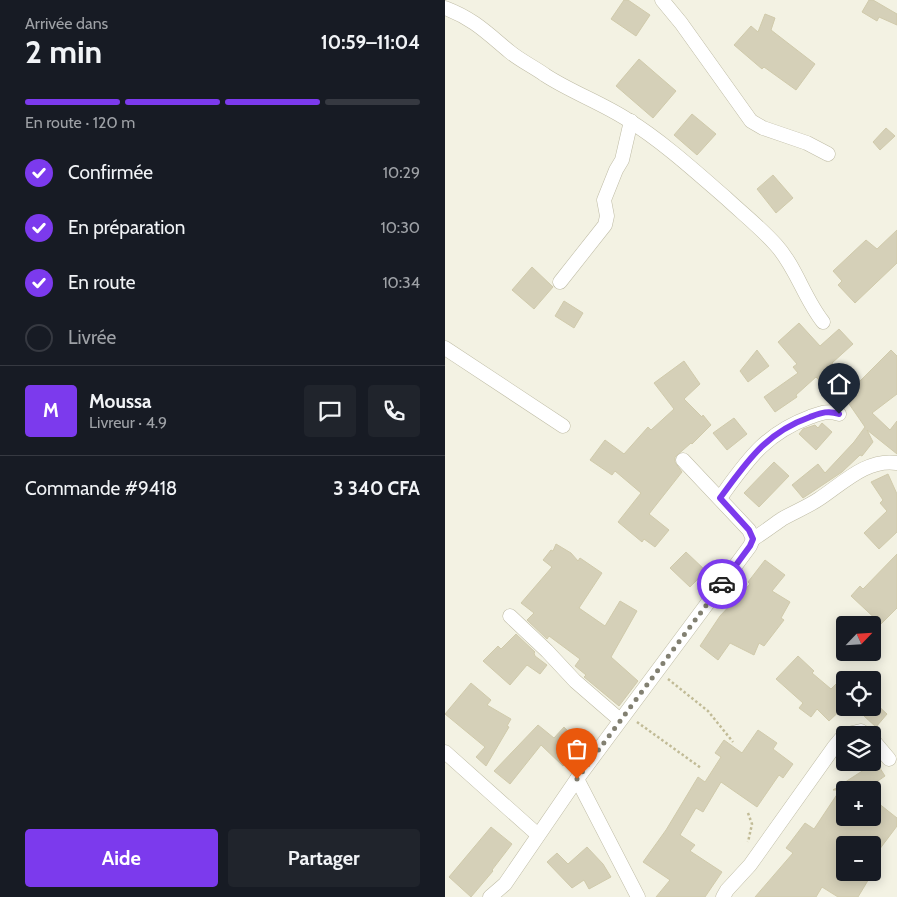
<!DOCTYPE html>
<html lang="fr">
<meta charset="utf-8">
<style>
:root{--surface:#171b24;--page:#20242c;--text:#f1f3f6;--muted:#9ea1a6;--line:#363941;--accent:#7c3aed}
body{margin:0;font-family:Cabin,sans-serif;background:var(--page);color:var(--text);height:100vh;display:flex;flex-direction:column;font-size:19px;white-space:nowrap}
*{box-sizing:border-box;margin:0}
p{font-size:16px;color:var(--muted)}
.icon{flex:none;width:28px;height:28px;fill:none;stroke:currentColor;stroke-width:2;stroke-linecap:round;stroke-linejoin:round}
.map{position:relative;flex:1;overflow:hidden}
.panel{display:flex;flex-direction:column;background:var(--surface);width:445px}
.panel>*{flex:none}
.needle{width:32px;rotate:65deg}
.tools{position:absolute;left:391px;top:616px;display:grid;gap:10px}
.tools a{display:grid;place-items:center;width:45px;height:45px;border-radius:5px;background:var(--surface);box-shadow:0 2px 12px #0003;font-size:25px}
.pin{position:absolute;display:grid;place-items:center;width:42px;height:42px;color:#fff;margin:-51px -21px;border-radius:50% 50% 50% 0;rotate:-45deg;box-shadow:0 0 5px #0007}
.pin .icon{rotate:45deg}
.courier{position:absolute;display:grid;place-items:center;width:50px;height:50px;margin:-25px;border:4px solid #7c3aed;border-radius:50%;background:#fff;color:#222;box-shadow:0 1px 6px #0007}
.overview em{font-style:normal;font-weight:700}
.overview div{display:flex;flex-direction:column-reverse}
.overview{display:flex;align-items:center;justify-content:space-between;height:85px;padding:0 25px}
h1{font-size:32px;font-weight:700;line-height:38px}
.bar{display:grid;grid-template-columns:repeat(4,1fr);gap:8px 5px;align-content:center;height:60px;padding:0 25px}
.bar i{height:6px;border-radius:4px;background:var(--line)}
.bar .selected{background:var(--accent)}
.bar p{grid-column:span 4}
.line{display:flex;align-items:center;gap:12px;padding:0 25px;border-top:1px solid var(--line)}
.line div{flex:1}
.round{display:grid;place-items:center;flex:none;width:52px;height:52px;border-radius:5px;background:var(--page)}
ol{padding:0 25px;list-style:none}
li{display:flex;align-items:center;gap:15px;height:55px}
li p{margin-inline-start:auto}
li .icon{padding:5px;border-radius:50%;background:var(--accent);color:#fff;stroke-width:4}
li:last-child{color:var(--muted)}
li i{width:28px;height:28px;border:2px solid var(--line);border-radius:50%}
.cta{display:flex;gap:10px;margin-top:auto;padding:10px 25px}
.cta a{flex:1;height:58px;border-radius:5px;background:var(--accent);color:#fff;font-size:20px;font-weight:700;line-height:58px;text-align:center}
.cta a+a{background:var(--page);color:var(--text)}
main{display:flex;flex:1;min-height:0}
.map>svg:first-child{display:block}
</style>
<main>
<section class="panel">
<div class="overview"><div><h1>2 min</h1><p>Arrivée dans</p></div><em>10:59–11:04</em></div>
<div class="bar"><i class="selected"></i><i class="selected"></i><i class="selected"></i><i></i><p>En route · 120 m</p></div>
<ol>
<li><svg class="icon" aria-label="check" viewBox="0 0 24 24"><path d="M5 12l5 5 9-10"/></svg>Confirmée<p>10:29</p></li>
<li><svg class="icon" aria-label="check" viewBox="0 0 24 24"><path d="M5 12l5 5 9-10"/></svg>En préparation<p>10:30</p></li>
<li><svg class="icon" aria-label="check" viewBox="0 0 24 24"><path d="M5 12l5 5 9-10"/></svg>En route<p>10:34</p></li>
<li><i></i>Livrée</li>
</ol>
<div class="line" style="height:90px"><b class="round" style="background:var(--accent);color:#fff">M</b><div><b>Moussa</b><p>Livreur · 4.9</p></div><a class="round"><svg class="icon" aria-label="chat" viewBox="0 0 24 24"><path d="M4 5h16v11H9l-5 4z"/></svg></a><a class="round"><svg class="icon" aria-label="phone" viewBox="0 0 24 24"><path d="M5 4h4l2 5-3 2q2 4 5 5l2-3 5 2v4C11 20 4 13 5 4z"/></svg></a></div>
<div class="line" style="height:65px"><div>Commande #9418</div><b>3 340 CFA</b></div>
<div class="cta"><a>Aide</a><a>Partager</a></div>
</section>
<div class="map">
<svg width="452" height="897" viewBox="0 0 452 897">
<rect width="100%" height="100%" fill="#f3f2e3"/>
<g fill="#d5d0b8" stroke="#d0caab">
<path d="M179,0h4l22,15 -14,21 -25,-17z"/>
<path d="M424,0h4l24,14v11l-18,-8 -2,4 -15,-9z"/>
<path d="M320,14l10,4 -4,12 44,34 -19,26 -32,-23 -2,2 -28,-24 17,-19 7,6z"/>
<path d="M194,59l37,32 -23,27 -37,-32z"/>
<path d="M247,114l24,20 -19,21 -23,-20z"/>
<path d="M441,128l9,8 -15,14 -7,-8z"/>
<path d="M328,175l20,23 -17,15 -19,-24z"/>
<path d="M452,230v33l-42,40 -17,-18 4,-4 -9,-10 33,-31 11,9z"/>
<path d="M87,267l21,20 -19,22 -22,-19z"/>
<path d="M119,301l19,12 -9,15 -19,-12z"/>
<path d="M354,323l21,23 19,-17 14,15 -21,19 24,22 35,-35 6,6v38l-25,19 18,17 7,-9v33l-30,-24 6,12 -11,14 -2,-1 -18,17 -39,26 -11,-13 26,-21 7,9 29,-31 11,-15 -29,-42 -5,6 -15,-14 -20,18 1,2 -22,15 -11,-15 34,-24 -5,-6 4,-3 -19,-22z"/>
<path d="M312,350l12,16 -21,16 -8,-11z"/>
<path d="M239,361l16,23 -16,15 18,18 1,-2 8,10 -19,19 -1,-1 -16,14v5l7,10 -33,42 20,16 -14,17 -11,-8 -2,3 -24,-20 23,-29 -26,-22 -3,4 -22,-15 15,-20 19,14 24,-27 3,3 23,-21 -20,-26z"/>
<path d="M289,418l13,16 -20,16 -14,-17z"/>
<path d="M377,423l10,9 -16,18 -17,-16 4,-5 12,-4 3,3z"/>
<path d="M329,462l15,14 -30,31 -15,-14z"/>
<path d="M443,474l9,20v38l-18,17 -15,-16 23,-22 -7,-8 3,-3 -12,-18z"/>
<path d="M111,544l15,9 7,8 2,-3 22,15 -23,35 26,18 15,-25 17,10 -26,46 27,24 -19,25 -35,-29 2,-2 -11,-9 5,-7 -31,-23 -2,3 -20,-19 7,-7 -13,-10 31,-36 -9,-7 8,-10 2,1z"/>
<path d="M241,552l20,19 -16,16 -20,-19z"/>
<path d="M452,554v54l-16,16 -30,-28 9,-10 3,3z"/>
<path d="M320,560l20,15 -13,16 18,11 -9,16 3,2 -20,26 -5,-3 -5,12 -24,-12 -12,17 -18,-14 20,-30 30,-32 -2,-2z"/>
<path d="M71,634l19,18 -1,1 1,3 12,9 -7,9 -13,-9 -17,20 -27,-24 15,-15 3,3z"/>
<path d="M353,656l16,15 -2,2 19,16 5,-5 9,10v12l-16,15 -12,-12 -6,8 -12,-9 4,-5 -27,-24z"/>
<path d="M26,683l20,17 -4,5 24,14 -4,7 2,1 -23,39 -10,-9 9,-10 -40,-33z"/>
<path d="M430,703l12,11 -11,13 -12,-11z"/>
<path d="M93,725l16,13 10,-11 18,19 -19,20 -22,-21 -31,39 -16,-13z"/>
<path d="M313,730l19,13 -4,6 20,15 -10,14 -4,-3 -22,32 -36,-25 -18,30 -7,-4 -16,27 15,10 -5,6 32,21 -17,25h-49l14,-17 -27,-18 23,-32 32,-53 7,5 16,-25 -6,-4 9,-13 18,13z"/>
<path d="M431,762l9,14 -20,14h-20v28h28v-19l24,19v8l-24,32v-13h-28v27h28l-15,25h-20l-16,-10 -6,10h-61l38,-44 -7,-5 19,-25 9,6 26,-39h-7z"/>
<path d="M46,827l21,17 -20,26 1,1 -22,26 -22,-20z"/>
<path d="M142,847l16,17 8,13 -22,12 -5,-9 -12,8 -25,-26 10,-9 11,11z"/>
</g>
<g fill="none" stroke-linecap="round" stroke-linejoin="round">
<defs>
<g id="street">
<path d="M217,0l19,23 70,98 12,7 44,15 21,11"/>
<path d="M0,8c29,11 42,25 65,44 11,9 24,15 35,23 26,17 57,28 83,45 34,21 68,52 98,78 16,15 35,30 50,47 20,22 28,53 47,77"/>
<path d="M115,282l45,-57 2,-9 -3,-16 12,-30 6,-10 9,-39"/>
<path d="M0,348l118,78"/>
<path d="M275,498c27,-37 44,-64 90,-81 11,-4 18,-7 29,-3"/>
<path d="M308,539c10,-6 19,-13 29,-20 12,-7 25,-12 37,-20 23,-15 48,-41 78,-36"/>
<path d="M65,616l37,35 28,30 45,39"/>
<path d="M428,740l16,19"/>
<path d="M0,752l93,83"/>
<path d="M132,779l61,118"/>
<path d="M45,897l15,-13 72,-105 173,-233 3,-7 -4,-9 -66,-70"/>
<path d="M278,897l4,-7 23,-25 84,-118 10,-12 17,-4 5,4"/>
</g>
</defs>
<use href="#street" stroke="#bfbca5" stroke-width="15"/>
<g stroke="#c1bb96" stroke-width="2.5" stroke-dasharray="2.5 2.5" stroke-linecap="butt">
<path d="M223,679l40,32 25,31"/>
<path d="M192,722l64,46"/>
<path d="M303,813l4,11 -4,18"/>
</g>
<use href="#street" stroke="#fff" stroke-width="14"/>
</g>
<g fill="none" stroke-linecap="round" stroke-linejoin="round">
<path stroke="#828071" stroke-width="5" stroke-dasharray="0 9" d="M132,779l145,-195"/>
<path stroke="#7c3aed" stroke-width="6" d="M277,584l28,-38 3,-7 -4,-9 -29,-32c27,-36 45,-65 90,-81 11,-4 18,-7 29,-3"/>
</g>
</svg>
<div class="tools">
<a><svg class="needle" viewBox="-14 -14 28 28"><path d="M0-13l5 13h-10z" fill="#e53935"/><path d="M0 13l5-13h-10z" fill="#9ea1a6"/></svg></a>
<a><svg class="icon" aria-label="locate" viewBox="0 0 24 24"><circle cx="12" cy="12" r="6"/><path d="M12 2v4M12 18v4M2 12h4M18 12h4"/></svg></a>
<a><svg class="icon" aria-label="layers" viewBox="0 0 24 24"><path d="M12 4l9 5-9 5-9-5zM3 14l9 5 9-5"/></svg></a>
<a>+</a>
<a>−</a>
</div>
<div class="pin" style="left:132px;top:779px;background:#ea580c"><svg class="icon" aria-label="bag" viewBox="0 0 24 24"><path d="M5 8h14l-1 12H6zM9 8a3 3 0 0 1 6 0"/></svg></div>
<div class="pin" style="left:394px;top:414px;background:#1f2937"><svg class="icon" aria-label="home" viewBox="0 0 24 24"><path d="M3 11l9-7 9 7M6 9v11h12V9"/></svg></div>
<div class="courier" style="left:277px;top:584px"><svg class="icon" aria-label="car" viewBox="0 0 24 24"><path d="M5 17H2v-5l4-1 3-4h7l3 4 3 1v5h-3M9 17h6M6 11h13"/><circle cx="7" cy="17" r="2"/><circle cx="17" cy="17" r="2"/></svg></div>
</div>
</main>
